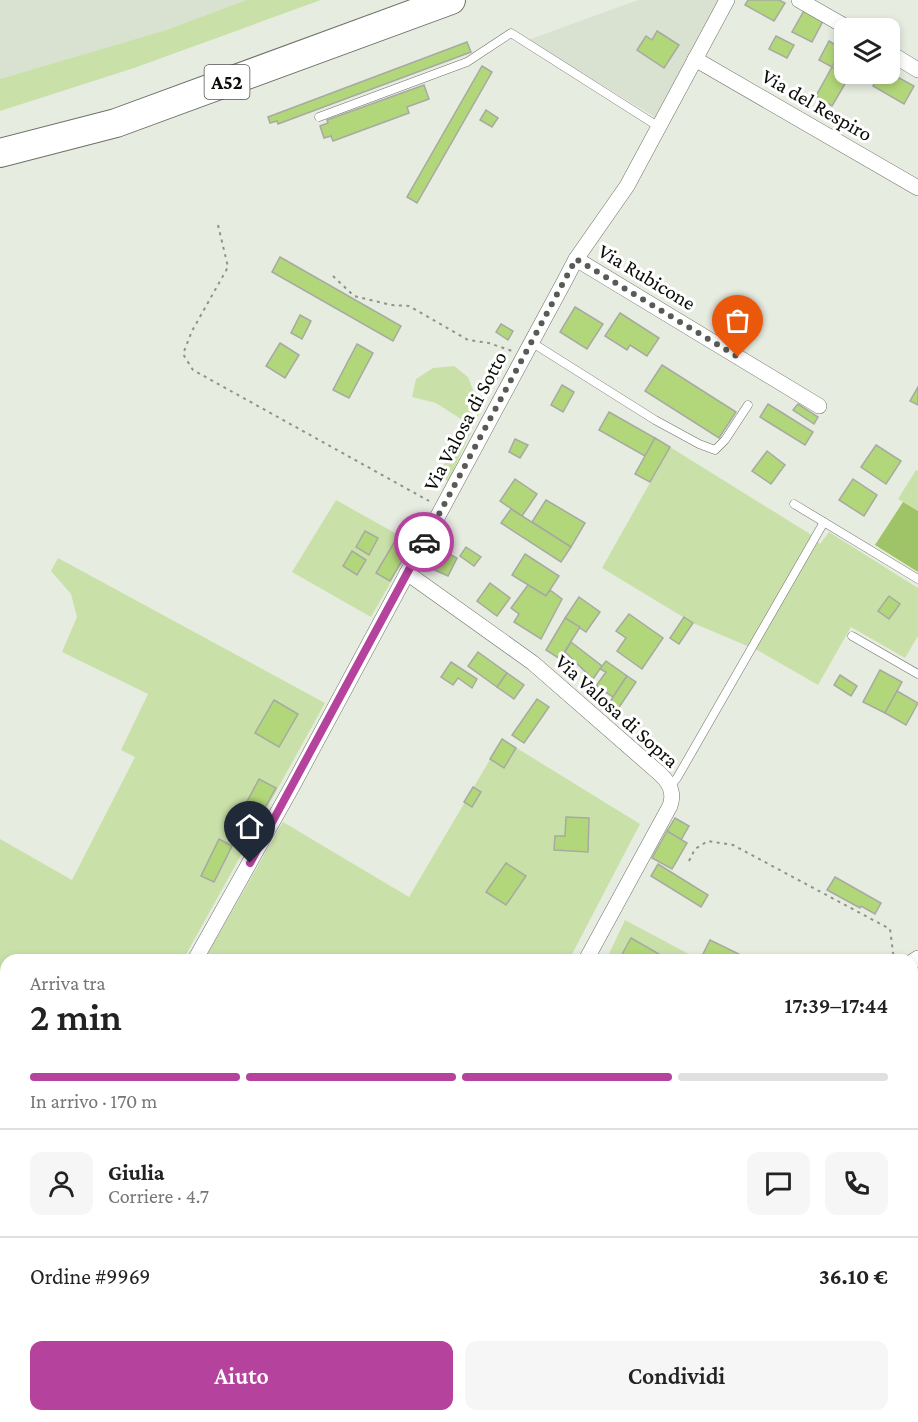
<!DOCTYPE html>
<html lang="it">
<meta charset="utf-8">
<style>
:root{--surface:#fff;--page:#f6f6f6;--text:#222;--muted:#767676;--line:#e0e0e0;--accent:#b5429d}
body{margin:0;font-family:"Crimson Pro",serif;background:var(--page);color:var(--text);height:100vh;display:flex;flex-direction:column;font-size:22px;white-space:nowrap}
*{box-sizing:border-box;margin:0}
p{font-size:20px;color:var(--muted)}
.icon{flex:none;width:33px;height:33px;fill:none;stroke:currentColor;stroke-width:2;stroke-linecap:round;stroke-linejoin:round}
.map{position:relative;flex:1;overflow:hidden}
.side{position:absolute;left:0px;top:954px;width:918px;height:468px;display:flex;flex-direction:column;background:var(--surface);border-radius:18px 18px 0 0;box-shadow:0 3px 9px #0003}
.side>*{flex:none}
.fabs{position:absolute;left:834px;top:18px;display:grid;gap:12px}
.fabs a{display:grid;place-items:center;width:66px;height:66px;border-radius:12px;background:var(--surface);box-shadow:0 3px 9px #0003;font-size:30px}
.pin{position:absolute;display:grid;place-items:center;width:51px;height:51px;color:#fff;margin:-62px -26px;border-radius:50% 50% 50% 0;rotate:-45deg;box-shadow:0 0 6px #0007}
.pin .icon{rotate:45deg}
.courier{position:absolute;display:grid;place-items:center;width:60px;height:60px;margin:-30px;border:4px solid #b5429d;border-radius:50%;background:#fff;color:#222;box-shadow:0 2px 8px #0007}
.summary em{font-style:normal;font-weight:600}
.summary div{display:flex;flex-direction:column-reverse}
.summary{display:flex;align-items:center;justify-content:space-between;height:102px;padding:0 30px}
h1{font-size:39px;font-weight:600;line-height:45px}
.bar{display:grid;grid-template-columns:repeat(4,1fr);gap:9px 6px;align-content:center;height:72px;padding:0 30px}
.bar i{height:8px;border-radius:4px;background:var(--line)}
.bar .on{background:var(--accent)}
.bar p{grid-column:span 4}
.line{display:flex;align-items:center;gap:15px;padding:0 30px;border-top:2px solid var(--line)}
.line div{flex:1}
.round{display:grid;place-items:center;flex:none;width:63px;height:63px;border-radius:12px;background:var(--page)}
.primary-button{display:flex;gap:12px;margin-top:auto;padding:12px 30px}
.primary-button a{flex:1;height:69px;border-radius:12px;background:var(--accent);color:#fff;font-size:24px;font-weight:600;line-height:69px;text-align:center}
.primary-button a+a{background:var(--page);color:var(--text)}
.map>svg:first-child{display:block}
</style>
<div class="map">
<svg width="918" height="1422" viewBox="0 0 918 1422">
<rect width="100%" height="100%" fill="#e7ece1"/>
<g fill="#d9e1d0">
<path d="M0,0h246l-80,30 -166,49z"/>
<path d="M638,0h80l-63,117 -127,-77z"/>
<path d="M6,1359v57h293l-2,6h-297v-53z"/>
</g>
<g fill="#c9e1a9">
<path d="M246,0h75l-187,68 -134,43v-32l166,-49z"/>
<path d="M454,366l14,11 6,16 10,10 -36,79 -9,-10 17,-26 8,-25 -28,-18 -24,-6 4,-18 17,-11z"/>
<path d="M670,447l140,87 10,10 9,-12 89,56v48l-13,22 -54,-31 -33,58 -59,-34 -66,-28 -91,-55z"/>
<path d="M916,470l2,1v40l-20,-12z"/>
<path d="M336,500l77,43 -42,74 -79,-45z"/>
<path d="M58,558l267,145 -142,257h-177v49l-6,-3v-167l72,41 63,-123 -14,-7 27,-56 -86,-42 15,-35 -6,-23 -20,-23z"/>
<path d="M502,739l138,85 -71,136h-365l79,-138 126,75z"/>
<path d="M625,920l75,40h-94z"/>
<path d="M918,1010v101l-6,-3v-86z"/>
<path d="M505,1416h170l12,6h-185z"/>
</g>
<path fill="#9fc367" d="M903,502l15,9v61l-43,-27z"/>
<g fill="#b2d77a" stroke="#a6aaa0" stroke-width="1.5">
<path d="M748,0h31l6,3 -11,18 -29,-16z"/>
<path d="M805,9l19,10 -12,23 -20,-10z"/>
<path d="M657,31l22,14 -15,23 -27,-18 9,-14 6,4z"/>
<path d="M776,36l18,9 -7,13 -18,-9z"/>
<path d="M829,41l13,8 -10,18 -13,-7z"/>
<path d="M467,42l4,10 -193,72 -1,-3 -7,2 -2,-6z"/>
<path d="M482,66l10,6 -75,131 -10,-6z"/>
<path d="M832,67l17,10 -17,29 -16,-10z"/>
<path d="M890,73l24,13 -10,18 -31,-18 7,-12z"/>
<path d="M424,85l5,14 -22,8 2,6 -76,28 -2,-5 -7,2 -4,-12 8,-3 -1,-3z"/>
<path d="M486,110l12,8 -6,9 -12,-7z"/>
<path d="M280,257l121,69 -8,15 -121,-69z"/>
<path d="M575,307l28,17 -16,25 -27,-17z"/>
<path d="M620,313l39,25 -12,18 -17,-11 -3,5 -22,-14z"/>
<path d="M300,315l11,6 -9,18 -11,-6z"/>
<path d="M501,324l12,7 -5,9 -12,-8z"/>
<path d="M280,343l19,12 -14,23 -19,-12z"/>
<path d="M357,344l16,9 -24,45 -16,-8z"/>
<path d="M662,365l74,47 -17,26 -74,-47z"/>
<path d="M489,370l10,5 -5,8 -9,-5z"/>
<path d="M562,385l12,7 -11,20 -12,-7z"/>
<path d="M918,387v18l-8,-4z"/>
<path d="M768,404l45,28 -8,13 -45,-28z"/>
<path d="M798,404l20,13 -4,7 -21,-14z"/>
<path d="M609,412l46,26 -10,18 -46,-26z"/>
<path d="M655,438l15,9 -20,35 -15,-8z"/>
<path d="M515,439l13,6 -8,13 -11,-6z"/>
<path d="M876,445l25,16 -15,23 -25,-17z"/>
<path d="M767,451l18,14 -14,19 -19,-13z"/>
<path d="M515,479l22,15 -15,22 -22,-15z"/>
<path d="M853,479l24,16 -13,21 -25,-16z"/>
<path d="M546,500l39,23 -14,24 -39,-25z"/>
<path d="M511,509l60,38 -10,15 -60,-39z"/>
<path d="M365,531l13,7 -9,17 -13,-8z"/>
<path d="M395,541l14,8 -19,32 -14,-8z"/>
<path d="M466,547l15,10 -7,9 -14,-10z"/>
<path d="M439,549l18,9 -9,18 -18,-8z"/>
<path d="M352,551l14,9 -9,15 -14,-9z"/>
<path d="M525,554l34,22 -13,20 -34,-21z"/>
<path d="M490,583l20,15 -13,18 -20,-15z"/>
<path d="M528,585l18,11 4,-6 12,9 -21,40 -27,-17 5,-8 -8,-6z"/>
<path d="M889,596l11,8 -11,15 -11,-8z"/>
<path d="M579,597l21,15 -14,20 -21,-14z"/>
<path d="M629,614l34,24 -21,31 -25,-18 9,-13 -10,-7z"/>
<path d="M684,617l9,6 -14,21 -9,-6z"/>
<path d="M565,618l15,9 -20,32 -14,-9z"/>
<path d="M571,642l31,24 -9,13 -28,-27z"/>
<path d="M478,652l29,21 -10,14 -29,-21z"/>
<path d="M606,661l21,15 -14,21 -17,-11 10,-14 -6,-3z"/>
<path d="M451,662l26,17 -5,9 -14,-10 -5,7 -12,-8z"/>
<path d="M880,670l22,12 -17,31 -22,-11z"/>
<path d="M507,673l17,12 -10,14 -17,-12z"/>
<path d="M840,675l17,11 -6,10 -17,-11z"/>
<path d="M627,676l9,6 -22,33 -9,-6z"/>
<path d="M897,691l21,12 -12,22 -21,-12z"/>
<path d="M537,699l12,8 -25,36 -12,-8z"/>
<path d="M274,700l24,14 -19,33 -24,-14z"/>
<path d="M502,739l14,9 -12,20 -14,-9z"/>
<path d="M259,779l17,9 -17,30 -16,-9z"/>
<path d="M473,787l8,5 -9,15 -8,-5z"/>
<path d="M566,817l23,1 -1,34 -34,-2 1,-14h10z"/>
<path d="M675,818l14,8 -8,14 -14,-9z"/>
<path d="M667,831l20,12 -15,26 -20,-11z"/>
<path d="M219,839l13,7 -18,36 -13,-6z"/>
<path d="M506,863l20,13 -20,29 -20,-13z"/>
<path d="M658,864l50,31 -7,12 -50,-31z"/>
<path d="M835,877l46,26 -6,11 -14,-8 -1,2 -33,-18z"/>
<path d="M631,938l28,16 -3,6h-37z"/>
<path d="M710,940l37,18 -1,2h-32l-11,-6z"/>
<path d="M912,1099l6,3v9l-6,-3z"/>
<path d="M6,1275v31l-6,-4v-18z"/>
<path d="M912,1348l6,3v27l-2,4 -4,-2z"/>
<path d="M66,1416h69l-4,6h-69z"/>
<path d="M137,1416h82l-4,6h-70z"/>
<path d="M364,1416h26l-4,6h-26z"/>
<path d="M484,1416h18l-3,6h-18z"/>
<path d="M759,1416h21l-3,6h-13l-6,-3z"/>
</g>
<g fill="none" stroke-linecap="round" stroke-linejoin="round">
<defs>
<g id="service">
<path d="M319,117l148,-55 44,-29 148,94"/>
<path d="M531,342l124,78 44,24 16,6 10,-10 23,-35"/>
<path d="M794,504l124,75"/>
<path d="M852,636l66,38"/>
<path d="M670,786l7,-8 147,-256"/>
</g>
<g id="minor">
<path d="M799,0l49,28"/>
<path d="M890,53l28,17"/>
<path d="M695,59l223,129"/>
<path d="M576,259l243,147"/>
<path d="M407,573l126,90 126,110c10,9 16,19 11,33l-84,154"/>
<path d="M195,960l98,-175 271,-503 12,-23 51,-73 100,-186"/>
<path d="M912,962l6,-4"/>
<path d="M912,1124l6,3"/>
<path d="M0,1177l6,4"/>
<path d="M883,1416l11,6"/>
<path d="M312,1422l4,-6"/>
<path d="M711,1422l3,-6"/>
</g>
<path id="motorway" d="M0,153l116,-30 335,-123"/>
</defs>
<use href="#service" stroke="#6d7168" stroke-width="9"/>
<use href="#minor" stroke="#6d7168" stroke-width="16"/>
<use href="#motorway" stroke="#6d7168" stroke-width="30"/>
<g stroke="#90938b" stroke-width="2" stroke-dasharray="3 4.5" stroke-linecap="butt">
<path d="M218,225l10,42 -36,64 -9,23 10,16 236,131"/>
<path d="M333,276l21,20 37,9 18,1 59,34 21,3 23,8"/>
<path d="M689,861l6,-12 13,-8 25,4 157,84 4,31"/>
<path d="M912,1003l6,-11"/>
<path d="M912,1032l6,-11"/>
<path d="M912,1042l6,3"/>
<path d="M912,1076l6,3"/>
<path d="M912,1093l6,4"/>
<path d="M912,1142l6,3"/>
</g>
<use href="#service" stroke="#fff" stroke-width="8"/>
<use href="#minor" stroke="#fff" stroke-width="15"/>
<use href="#motorway" stroke="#fff" stroke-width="28"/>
</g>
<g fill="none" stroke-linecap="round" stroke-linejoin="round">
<path stroke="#585b55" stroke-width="6" stroke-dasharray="0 10.8" d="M424,542l152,-283 162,98"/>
<path stroke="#b5429d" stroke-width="8" d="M250,863l174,-321"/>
</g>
<g text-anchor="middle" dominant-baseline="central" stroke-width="6" stroke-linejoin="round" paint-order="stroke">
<rect fill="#fff" stroke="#545653" stroke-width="1.5" x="204.5" y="65" width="45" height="34" rx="4.5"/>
<g font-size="20" font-weight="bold" fill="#0b0d09">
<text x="227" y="82">A52</text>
</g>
<g font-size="21" fill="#0b0d09" stroke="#fff">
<text transform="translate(817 105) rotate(30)">Via del Respiro</text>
<text transform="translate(647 277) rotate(31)">Via Rubicone</text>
<text transform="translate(465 421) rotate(-62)">Via Valosa di Sotto</text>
<text transform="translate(617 711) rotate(42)">Via Valosa di Sopra</text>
</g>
</g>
</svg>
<div class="fabs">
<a><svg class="icon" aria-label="layers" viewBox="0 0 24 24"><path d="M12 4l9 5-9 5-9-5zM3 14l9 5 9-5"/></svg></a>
</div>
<div class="pin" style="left:738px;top:357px;background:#ea580c"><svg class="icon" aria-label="bag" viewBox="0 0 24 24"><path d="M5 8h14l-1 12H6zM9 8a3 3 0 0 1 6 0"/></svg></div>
<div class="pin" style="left:250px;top:863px;background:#1f2937"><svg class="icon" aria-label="home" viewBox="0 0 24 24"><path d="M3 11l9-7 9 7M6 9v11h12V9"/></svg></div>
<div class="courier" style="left:424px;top:542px"><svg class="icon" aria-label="car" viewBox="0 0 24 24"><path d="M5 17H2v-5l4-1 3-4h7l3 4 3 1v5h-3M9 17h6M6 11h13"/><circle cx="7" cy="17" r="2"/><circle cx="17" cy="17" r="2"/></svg></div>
<section class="side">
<div class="summary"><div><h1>2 min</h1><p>Arriva tra</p></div><em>17:39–17:44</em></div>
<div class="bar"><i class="on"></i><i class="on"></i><i class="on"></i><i></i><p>In arrivo · 170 m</p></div>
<div class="line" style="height:108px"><a class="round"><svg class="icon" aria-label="person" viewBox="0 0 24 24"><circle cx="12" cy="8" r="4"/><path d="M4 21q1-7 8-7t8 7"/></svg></a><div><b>Giulia</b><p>Corriere · 4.7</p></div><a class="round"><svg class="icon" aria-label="chat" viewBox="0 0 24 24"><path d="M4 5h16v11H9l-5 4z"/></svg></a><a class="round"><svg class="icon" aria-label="phone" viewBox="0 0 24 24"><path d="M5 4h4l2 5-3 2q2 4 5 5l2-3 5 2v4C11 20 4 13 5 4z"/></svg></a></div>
<div class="line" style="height:78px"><div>Ordine #9969</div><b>36.10 €</b></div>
<div class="primary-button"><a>Aiuto</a><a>Condividi</a></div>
</section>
</div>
